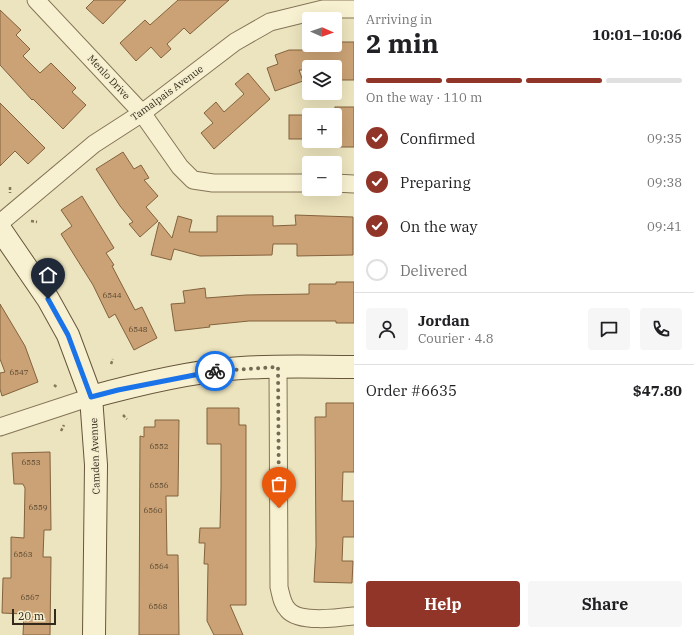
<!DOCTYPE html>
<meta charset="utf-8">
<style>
:root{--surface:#fff;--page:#f6f6f6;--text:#202124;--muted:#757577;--line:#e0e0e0;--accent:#923529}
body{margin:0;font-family:"IBM Plex Serif",serif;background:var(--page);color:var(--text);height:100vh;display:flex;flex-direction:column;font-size:15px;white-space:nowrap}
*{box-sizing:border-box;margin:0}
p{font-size:13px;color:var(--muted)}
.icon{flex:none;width:22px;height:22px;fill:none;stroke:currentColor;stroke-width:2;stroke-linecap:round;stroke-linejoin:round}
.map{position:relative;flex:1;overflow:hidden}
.side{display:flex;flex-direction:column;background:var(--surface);width:340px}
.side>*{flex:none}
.needle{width:26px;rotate:92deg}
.controls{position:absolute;left:302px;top:12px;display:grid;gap:8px}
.controls a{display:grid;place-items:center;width:40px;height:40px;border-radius:4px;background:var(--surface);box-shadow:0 4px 16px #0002;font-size:20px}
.scale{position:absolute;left:12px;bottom:10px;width:44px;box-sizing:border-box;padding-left:4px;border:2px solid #342a1c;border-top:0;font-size:11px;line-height:14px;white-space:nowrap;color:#342a1c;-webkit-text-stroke:3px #f4eece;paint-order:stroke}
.pin{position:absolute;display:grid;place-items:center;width:34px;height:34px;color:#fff;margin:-41px -17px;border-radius:50% 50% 50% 0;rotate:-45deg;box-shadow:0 0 4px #0007}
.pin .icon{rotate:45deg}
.courier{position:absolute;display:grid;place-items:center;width:40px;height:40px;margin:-20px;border:3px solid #1a73e8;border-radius:50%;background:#fff;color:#222;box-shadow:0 1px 5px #0007}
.summary em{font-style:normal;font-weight:800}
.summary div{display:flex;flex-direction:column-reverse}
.summary{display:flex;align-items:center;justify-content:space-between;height:68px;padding:0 12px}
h1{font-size:26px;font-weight:800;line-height:30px}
.bar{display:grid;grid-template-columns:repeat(4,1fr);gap:6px 4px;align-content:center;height:48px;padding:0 12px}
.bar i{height:5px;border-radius:3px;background:var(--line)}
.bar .current{background:var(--accent)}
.bar p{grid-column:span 4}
.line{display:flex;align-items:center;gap:10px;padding:0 12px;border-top:1px solid var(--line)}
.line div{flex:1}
.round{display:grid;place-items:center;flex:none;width:42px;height:42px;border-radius:4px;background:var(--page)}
ol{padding:0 12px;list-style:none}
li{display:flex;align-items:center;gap:12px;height:44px}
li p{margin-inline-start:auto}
li .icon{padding:4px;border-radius:50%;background:var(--accent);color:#fff;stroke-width:4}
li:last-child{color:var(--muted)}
li i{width:22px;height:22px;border:2px solid var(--line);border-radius:50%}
.cta{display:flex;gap:8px;margin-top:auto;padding:8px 12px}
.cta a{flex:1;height:46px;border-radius:4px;background:var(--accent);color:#fff;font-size:16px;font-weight:800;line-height:46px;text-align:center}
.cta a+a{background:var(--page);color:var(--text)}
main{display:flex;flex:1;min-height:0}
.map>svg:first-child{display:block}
</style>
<main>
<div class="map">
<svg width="354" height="635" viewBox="0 0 354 635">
<rect width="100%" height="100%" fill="#ece4be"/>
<g fill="#caa275" stroke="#83623e">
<path d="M94,0h32l-23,24 -17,-16z"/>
<path d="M178,0h51l-39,34 -6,-6 -17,16 4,5 -10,9 -10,-11 -15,14 -16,-18 25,-23 5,5z"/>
<path d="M0,10l21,20 -5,5 14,14 -7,7 17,17 11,-10 25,25 -4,4 14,13 -23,24 -30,-30 -1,1 -32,-35z"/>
<path d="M335,42h19v38h-19v-13h-26v3h-10l4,11 -28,10 -8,-23 11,-4 -3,-9 14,-5h36v-5h10z"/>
<path d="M248,73l22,26 -56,50 -13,-16 12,-10 -9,-10 12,-11 8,10 20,-18 -9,-10z"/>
<path d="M0,103l45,45 -17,16 -13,-13 -15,15z"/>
<rect x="335" y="107" width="19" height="40"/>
<rect x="289" y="115" width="20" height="24"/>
<path d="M123,152l11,17 7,-4 8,13 -5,2 14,16 -12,11 12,14 -18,16 -11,-13 4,-2 -13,-16 -24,-37z"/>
<path d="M82,196l32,52 -8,5 8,12 -2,1 23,44 7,-3 15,31 -23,12 -19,-36 -6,4 -16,-33 -32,-51 11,-8 -11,-16z"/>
<path d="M295,215l58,2v38l-56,1v-12h-24l-1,11 -72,1 -26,-7 -3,11 -20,-5 8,-33 13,16 6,-22 14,4 -3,12h28v-16h56v10l23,-1z"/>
<path d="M336,282h18v41h-18v-2h-87l-40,4 1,2 -35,4 -4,-27 14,-1 -2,-12 22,-3 1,10 40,-3 63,-1v-10h27z"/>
<path d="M0,304l25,42 13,36 -36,14 -2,-7v-16l5,-1 -5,-13z"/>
<path d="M326,403h28v69h-11l-1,29h12v36h-11l-1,24h11l-1,22 -38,-1 2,-36 -1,-129h11z"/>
<path d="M207,408h32v17h7v180h-16l13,30h-29l-7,-14 1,-57h-4l1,-21h-6l1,-15h20l1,-40v-44h-14z"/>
<path d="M155,420h24l-1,76h-12l1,59h11l1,80h-40l1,-199 4,1v-10h11z"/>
<path d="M50,452l1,78h-7l-1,27h8l-1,78h-27l1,-21 -22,-1 1,-35h8v-41l13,1 1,-50 -2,-4h-9l-2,-31z"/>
</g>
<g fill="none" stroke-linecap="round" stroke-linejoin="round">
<defs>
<g id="street">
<path d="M36,0l106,113 38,54 13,13 20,3h96"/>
<path d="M335,183l19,1"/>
<path d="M0,223l94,-79 48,-31 93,-71 35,-20 53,-13h31"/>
<path d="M278,367l1,220c2,8 3,17 9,23 11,13 50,8 66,6"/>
<path d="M0,427l91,-30"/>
</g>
<g id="secondary">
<path d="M0,229l48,70 20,36 23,62 5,68 -2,170"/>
<path d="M91,397c44,-12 92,-24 138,-28 41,-4 83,-2 125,-2"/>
</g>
</defs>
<use href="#street" stroke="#847558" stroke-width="19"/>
<use href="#secondary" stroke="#66563b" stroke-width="24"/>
<g stroke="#847558" stroke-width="2.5" stroke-dasharray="3 2" stroke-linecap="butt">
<path d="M10,187v6"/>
<path d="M31,221l6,1"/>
<path d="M111,364l2,-5"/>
<path d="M54,385l4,3"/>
<path d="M123,415l4,4"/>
<path d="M61,431l3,-6"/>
</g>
<use href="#street" stroke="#f8f1d1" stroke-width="17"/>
<use href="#secondary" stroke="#f8f1d1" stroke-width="22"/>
</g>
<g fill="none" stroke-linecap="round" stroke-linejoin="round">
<path stroke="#746b55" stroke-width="4" stroke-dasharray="0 7.2" d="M215,371l63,-4 1,141"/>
<path stroke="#1a73e8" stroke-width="5" d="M48,299l20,36 23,62 27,-7 97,-19"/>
</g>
<g text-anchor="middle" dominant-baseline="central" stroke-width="3.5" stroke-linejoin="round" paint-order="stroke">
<g font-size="8" fill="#5a4832">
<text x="112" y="295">6544</text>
<text x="138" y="329">6548</text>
<text x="19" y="372">6547</text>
<text x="159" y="446">6552</text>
<text x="31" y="462">6553</text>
<text x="159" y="485">6556</text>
<text x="38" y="507">6559</text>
<text x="153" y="510">6560</text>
<text x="23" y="554">6563</text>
<text x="159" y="566">6564</text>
<text x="30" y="597">6567</text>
<text x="158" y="606">6568</text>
</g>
<g font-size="10" fill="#342a1c" stroke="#f4eece">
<text transform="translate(109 77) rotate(47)">Menlo Drive</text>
<text transform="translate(167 93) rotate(-36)">Tamalpais Avenue</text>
<text transform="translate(95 456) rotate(-92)">Camden Avenue</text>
</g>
</g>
</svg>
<div class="controls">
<a><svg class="needle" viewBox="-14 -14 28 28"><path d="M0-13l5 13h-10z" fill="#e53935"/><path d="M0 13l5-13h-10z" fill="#757577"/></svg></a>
<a><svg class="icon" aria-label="layers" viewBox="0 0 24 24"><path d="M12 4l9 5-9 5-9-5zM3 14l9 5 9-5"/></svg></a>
<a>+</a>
<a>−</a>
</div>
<div class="scale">20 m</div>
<div class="pin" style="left:279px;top:508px;background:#ea580c"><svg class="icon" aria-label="bag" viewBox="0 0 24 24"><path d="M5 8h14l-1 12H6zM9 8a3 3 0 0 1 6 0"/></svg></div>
<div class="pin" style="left:48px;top:299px;background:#1f2937"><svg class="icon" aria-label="home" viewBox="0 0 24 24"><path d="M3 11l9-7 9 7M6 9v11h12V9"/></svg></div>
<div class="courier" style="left:215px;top:371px"><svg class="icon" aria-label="bike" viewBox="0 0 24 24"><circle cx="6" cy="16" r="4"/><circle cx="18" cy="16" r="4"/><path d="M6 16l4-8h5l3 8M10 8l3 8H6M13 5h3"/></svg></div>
</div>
<section class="side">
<div class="summary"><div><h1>2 min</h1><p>Arriving in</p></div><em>10:01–10:06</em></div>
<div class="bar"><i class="current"></i><i class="current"></i><i class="current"></i><i></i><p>On the way · 110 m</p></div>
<ol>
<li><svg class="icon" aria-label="check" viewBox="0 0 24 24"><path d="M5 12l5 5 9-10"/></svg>Confirmed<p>09:35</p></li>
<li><svg class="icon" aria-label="check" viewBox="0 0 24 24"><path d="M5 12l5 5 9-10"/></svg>Preparing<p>09:38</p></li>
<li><svg class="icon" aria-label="check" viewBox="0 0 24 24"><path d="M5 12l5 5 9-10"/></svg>On the way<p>09:41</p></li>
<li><i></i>Delivered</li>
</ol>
<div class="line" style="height:72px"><a class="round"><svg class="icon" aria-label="person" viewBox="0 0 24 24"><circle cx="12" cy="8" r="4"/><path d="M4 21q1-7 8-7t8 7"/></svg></a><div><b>Jordan</b><p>Courier · 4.8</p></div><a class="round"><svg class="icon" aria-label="chat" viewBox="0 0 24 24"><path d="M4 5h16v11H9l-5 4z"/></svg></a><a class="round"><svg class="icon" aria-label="phone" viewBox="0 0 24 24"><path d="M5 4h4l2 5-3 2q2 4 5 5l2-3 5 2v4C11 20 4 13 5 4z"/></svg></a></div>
<div class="line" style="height:52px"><div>Order #6635</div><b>$47.80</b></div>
<div class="cta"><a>Help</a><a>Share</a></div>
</section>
</main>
